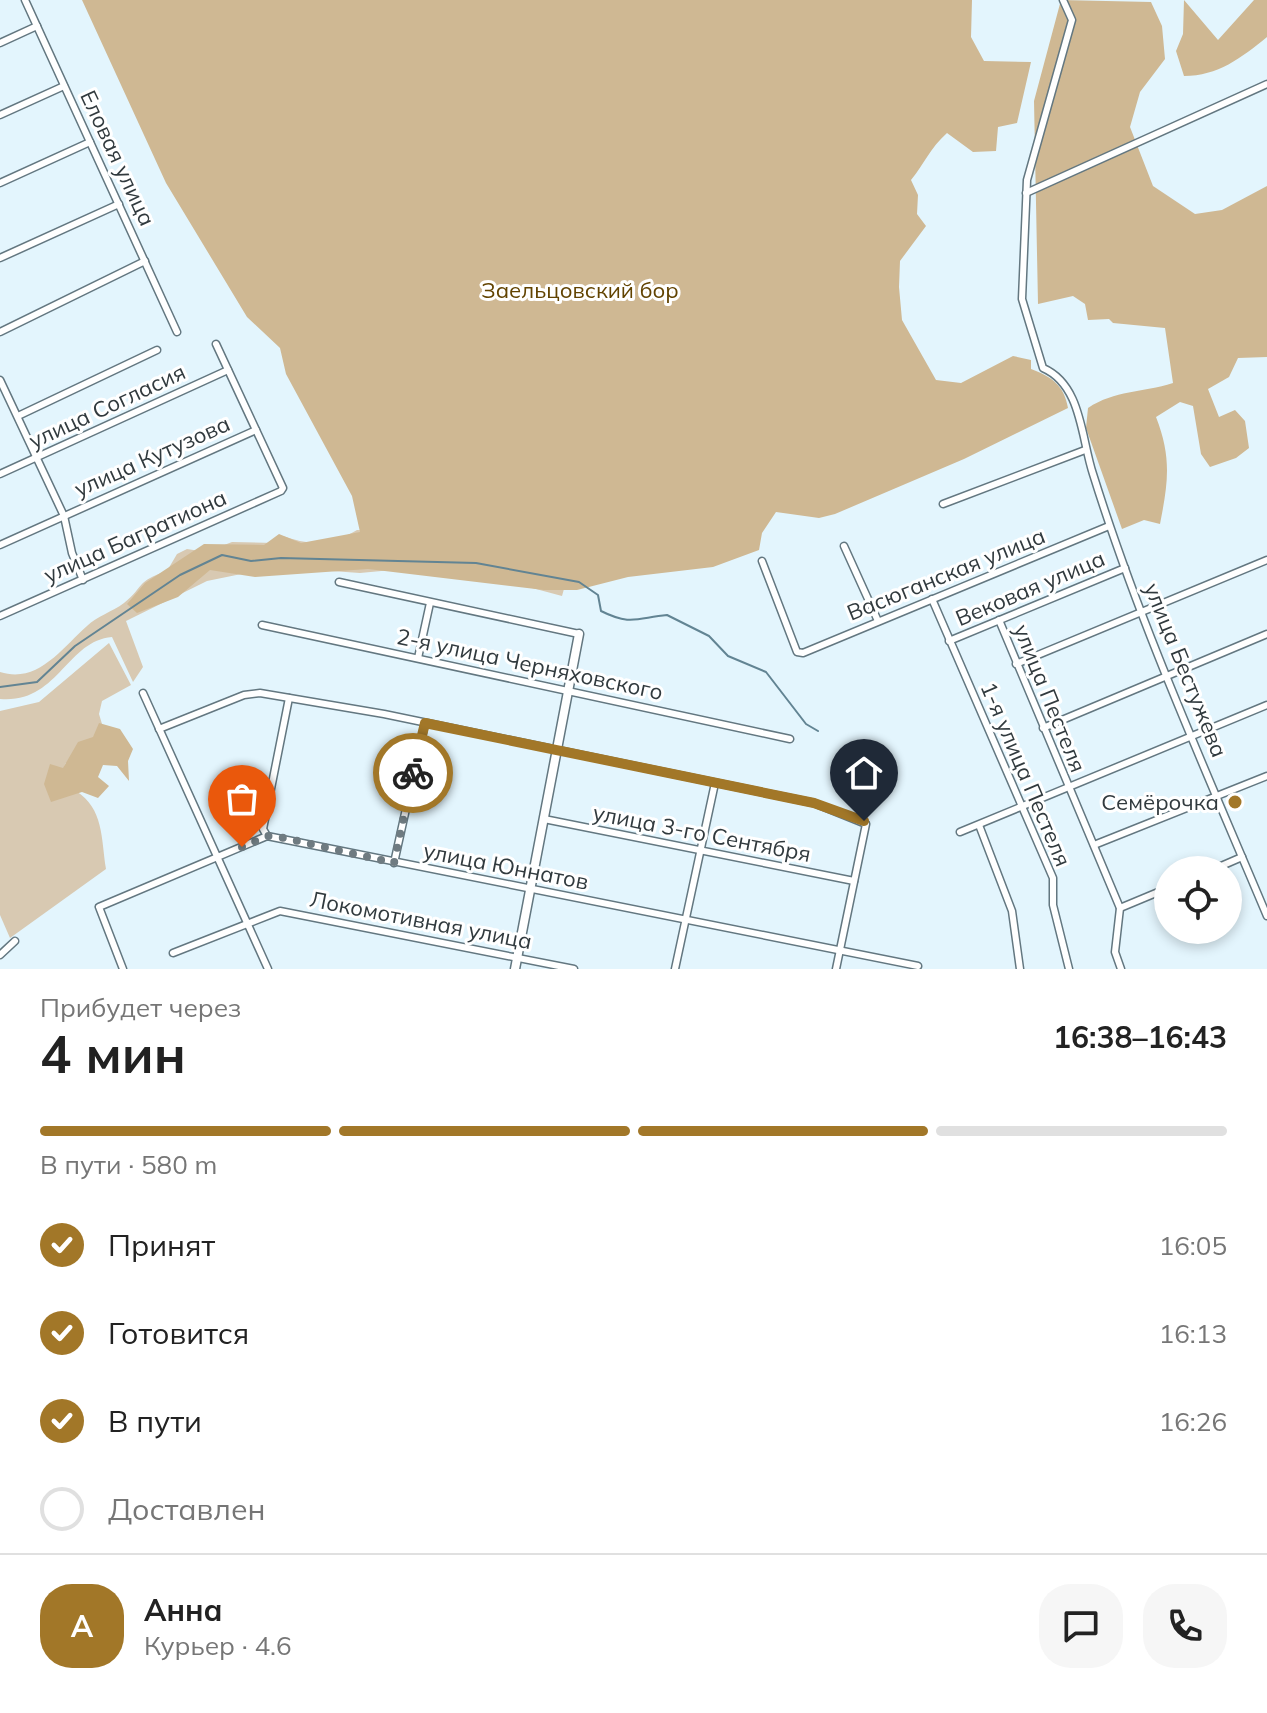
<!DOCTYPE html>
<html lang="ru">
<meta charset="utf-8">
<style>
:root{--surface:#fff;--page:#f6f6f6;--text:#222;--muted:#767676;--line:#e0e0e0;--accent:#a27728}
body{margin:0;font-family:Mulish,sans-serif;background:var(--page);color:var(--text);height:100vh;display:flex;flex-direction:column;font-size:30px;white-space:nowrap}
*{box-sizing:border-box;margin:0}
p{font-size:26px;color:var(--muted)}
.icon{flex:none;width:44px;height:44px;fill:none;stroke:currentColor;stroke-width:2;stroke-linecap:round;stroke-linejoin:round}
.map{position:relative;height:969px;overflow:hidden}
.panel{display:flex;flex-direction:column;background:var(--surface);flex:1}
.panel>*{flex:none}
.tools{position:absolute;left:1154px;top:856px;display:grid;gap:16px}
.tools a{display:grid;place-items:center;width:88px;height:88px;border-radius:50%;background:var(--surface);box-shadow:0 4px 12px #0003;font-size:40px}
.pin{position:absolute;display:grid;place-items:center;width:68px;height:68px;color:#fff;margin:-82px -34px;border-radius:50% 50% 50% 0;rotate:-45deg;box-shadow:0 0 8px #0007}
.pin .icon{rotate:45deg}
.courier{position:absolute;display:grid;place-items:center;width:80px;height:80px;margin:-40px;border:6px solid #a27728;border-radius:50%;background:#fff;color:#222;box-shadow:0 2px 10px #0007}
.head em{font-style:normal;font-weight:700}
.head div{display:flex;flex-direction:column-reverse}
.head{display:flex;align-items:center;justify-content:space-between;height:136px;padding:0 40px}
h1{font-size:52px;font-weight:700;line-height:60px}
.bar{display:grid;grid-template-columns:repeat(4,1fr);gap:12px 8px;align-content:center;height:96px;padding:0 40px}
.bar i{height:10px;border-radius:6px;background:var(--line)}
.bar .selected{background:var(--accent)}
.bar p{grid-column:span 4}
.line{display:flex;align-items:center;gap:20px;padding:0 40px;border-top:2px solid var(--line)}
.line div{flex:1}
.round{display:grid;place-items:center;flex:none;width:84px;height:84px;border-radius:32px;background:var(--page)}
ol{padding:0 40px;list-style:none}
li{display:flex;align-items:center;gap:24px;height:88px}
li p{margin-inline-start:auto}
li .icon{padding:8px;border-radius:50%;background:var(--accent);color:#fff;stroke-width:4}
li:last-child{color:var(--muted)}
li i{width:44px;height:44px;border:4px solid var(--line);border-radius:50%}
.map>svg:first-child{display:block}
</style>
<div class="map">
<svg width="1267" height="969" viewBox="0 0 1267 969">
<rect width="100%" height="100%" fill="#e3f5fd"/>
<g fill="#d8c9b2">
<path d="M357,530l59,2 155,32 -9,32 -67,-18 -82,-10 -53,5 -85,-6 -68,14 -81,40 17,46 -10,15 -21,-45c-46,4 -54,67 -112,62v-27c38,12 61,-23 87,-46 10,-10 25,-14 37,-23 21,-17 11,-21 43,-32l10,-17 10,-5 19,3 26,-10 43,1 8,-7c27,10 49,9 74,-6z"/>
<path d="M109,643l22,42 -29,16 -3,13 6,20 -40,30 -4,32 15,-5c28,18 25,47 30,78l-96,69 -10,-23v-204l39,-9z"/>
</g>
<g fill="#cfb893">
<path d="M82,0h890l-1,37 13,24 47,1 -14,61 -19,4 -2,24 -23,1 -26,-19c-17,15 -22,30 -36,47l7,15 -1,19 9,12 -26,35 -1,26 3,33 34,60 25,3 52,-27 18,4v9c21,8 33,16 37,39l-104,51 -129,55 -16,4 -43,-6 -14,21 -3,17 -46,17 -85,10 -51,13h-33l-176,-21 -113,8 -45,-7 -32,27 -41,16 -10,-9 18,-21 59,-39 60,1 15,-11 22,9 59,-11 -8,-36 -66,-122 -6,-26 -33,-31 -81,-134z"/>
<path d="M1061,0l90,2 11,24 3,33 -25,33 -10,35 23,59 42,28 27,-4 45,-24v171l-29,1 -9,19 -21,12 11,28 16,-7 10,11 4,27 -13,10 -26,9 -9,-13 -8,-48 -13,-4 -24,15c16,41 12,66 4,107l-16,-4 -22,9 -36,-101 2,-20c27,-18 54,-15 85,-25l-8,-55 -52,-5 -4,-4 -21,1 -3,-16 -12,-8 -35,8 -4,-203z"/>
<path d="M1184,0l34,40 36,-40h13v37c-26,21 -49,39 -83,39l-8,-25 7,-17z"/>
<path d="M99,723l21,6 13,20 -5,12 1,20 -12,-15 -14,-1 -5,12 11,9 -11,12 -16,-6 -31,10 -7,-18 6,-20 13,4 15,-26 15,-5z"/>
</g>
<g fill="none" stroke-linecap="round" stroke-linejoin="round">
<path stroke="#628493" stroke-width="2" d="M0,687l37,-5 38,-36 105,-71 42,-20 29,6 30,-3 195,5 103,19 19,13 3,16c30,15 36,7 66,4l42,21 19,20 38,16 40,52 12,7"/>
<defs>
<g id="street">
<path d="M25,0l152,332"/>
<path d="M1063,0l9,20 -45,160 -5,119 21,69c39,17 38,70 50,106 47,151 113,297 174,442"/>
<path d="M0,43l37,-17"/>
<path d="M0,115l64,-29"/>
<path d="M0,183l90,-41"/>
<path d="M1026,193l241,-109"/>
<path d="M0,258l119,-54"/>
<path d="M0,332l145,-71"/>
<path d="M0,380l64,136 8,37 11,27"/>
<path d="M18,416l139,-66"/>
<path d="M0,474l228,-104"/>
<path d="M943,504l142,-54"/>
<path d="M0,545l256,-115"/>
<path d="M844,546l34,75"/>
<path d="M762,561l35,91 6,1 306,-127"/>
<path d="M339,582l240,52"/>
<path d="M932,599l121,279v27l16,64"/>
<path d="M0,616l281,-125 2,-3 -67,-144"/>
<path d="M999,620l121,288 -5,44 6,17"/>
<path d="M262,625l528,114"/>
<path d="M949,641l176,-73"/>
<path d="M418,658l12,-55"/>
<path d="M1016,664l251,-104"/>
<path d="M143,693l125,276"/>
<path d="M1043,728l224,-94"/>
<path d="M159,729l85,-34 16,-2 124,21 430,89 52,21 -30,145"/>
<path d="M544,819l310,62"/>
<path d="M979,825l33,86 8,58"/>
<path d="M960,832l307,-127"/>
<path d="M267,836l-4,-7 26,-131"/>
<path d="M1094,845l173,-69"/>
<path d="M394,863l31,-140"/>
<path d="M1212,870l30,-13"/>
<path d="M1120,908l48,-20"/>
<path d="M173,953l107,-42 294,58"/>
<path d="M0,955l15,-14"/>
<path d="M123,969l-24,-62 168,-71 651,130"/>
<path d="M675,969l40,-186"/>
</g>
<path id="secondary" d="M515,969l64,-335"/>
</defs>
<use href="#street" stroke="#637780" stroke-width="9"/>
<use href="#secondary" stroke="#637780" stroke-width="11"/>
<use href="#street" stroke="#fff" stroke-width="6"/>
<use href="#secondary" stroke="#fff" stroke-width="8"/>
</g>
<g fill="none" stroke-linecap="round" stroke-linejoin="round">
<path stroke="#6f7b81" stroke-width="8" stroke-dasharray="0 14.4" d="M242,847l25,-11 13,1 114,26 19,-90"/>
<path stroke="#a27728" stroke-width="10" d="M413,773l12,-50 389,80 50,18"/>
</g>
<circle fill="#a27728" stroke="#fff" stroke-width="3" cx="1235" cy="802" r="8"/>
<g text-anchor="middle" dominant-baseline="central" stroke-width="6" stroke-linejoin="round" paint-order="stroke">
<g font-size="22" fill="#313a3e" stroke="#fff">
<text transform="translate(118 158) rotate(65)">Еловая улица</text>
<text transform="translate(107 406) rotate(-25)">улица Согласия</text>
<text transform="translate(152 456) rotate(-24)">улица Кутузова</text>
<text transform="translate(135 536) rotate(-24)">улица Багратиона</text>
<text transform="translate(946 574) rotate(-22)">Васюганская улица</text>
<text transform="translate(1030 588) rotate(-23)">Вековая улица</text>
<text transform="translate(530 664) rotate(12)">2-я улица Черняховского</text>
<text transform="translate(1186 670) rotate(68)">улица Бестужева</text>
<text transform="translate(1050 698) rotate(68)">улица Пестеля</text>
<text transform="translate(1026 774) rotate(67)">1-я улица Пестеля</text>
<text transform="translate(702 833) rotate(11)">улица 3-го Сентября</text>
<text transform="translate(506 866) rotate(11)">улица Юннатов</text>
<text transform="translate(421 920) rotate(11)">Локомотивная улица</text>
</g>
<g font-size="22" fill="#624300" stroke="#fff">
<text x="580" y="290">Заельцовский бор</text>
</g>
<g font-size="22" fill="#313a3e" stroke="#fff" text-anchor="end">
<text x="1219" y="802">Семёрочка</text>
</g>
</g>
</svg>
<div class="tools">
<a><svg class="icon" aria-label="locate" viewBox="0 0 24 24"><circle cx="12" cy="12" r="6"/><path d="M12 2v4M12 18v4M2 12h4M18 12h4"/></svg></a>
</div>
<div class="pin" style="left:242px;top:847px;background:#ea580c"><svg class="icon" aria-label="bag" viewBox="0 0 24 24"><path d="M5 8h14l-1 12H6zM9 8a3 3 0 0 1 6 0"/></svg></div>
<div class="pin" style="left:864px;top:821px;background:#1f2937"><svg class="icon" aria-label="home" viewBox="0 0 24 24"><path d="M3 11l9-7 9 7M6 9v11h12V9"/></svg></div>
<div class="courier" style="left:413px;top:773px"><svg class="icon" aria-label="bike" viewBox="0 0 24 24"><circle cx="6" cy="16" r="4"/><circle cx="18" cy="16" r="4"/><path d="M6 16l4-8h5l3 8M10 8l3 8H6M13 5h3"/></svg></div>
</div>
<section class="panel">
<div class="head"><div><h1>4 мин</h1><p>Прибудет через</p></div><em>16:38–16:43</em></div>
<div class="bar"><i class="selected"></i><i class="selected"></i><i class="selected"></i><i></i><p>В пути · 580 m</p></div>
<ol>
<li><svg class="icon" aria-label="check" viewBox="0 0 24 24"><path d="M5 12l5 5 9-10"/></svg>Принят<p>16:05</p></li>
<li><svg class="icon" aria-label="check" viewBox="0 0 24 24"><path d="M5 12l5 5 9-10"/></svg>Готовится<p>16:13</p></li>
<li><svg class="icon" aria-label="check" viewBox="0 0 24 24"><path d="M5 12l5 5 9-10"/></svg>В пути<p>16:26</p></li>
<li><i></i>Доставлен</li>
</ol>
<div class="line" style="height:144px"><b class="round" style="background:var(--accent);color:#fff">А</b><div><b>Анна</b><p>Курьер · 4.6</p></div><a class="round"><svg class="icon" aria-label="chat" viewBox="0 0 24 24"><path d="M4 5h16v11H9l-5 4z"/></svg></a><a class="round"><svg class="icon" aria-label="phone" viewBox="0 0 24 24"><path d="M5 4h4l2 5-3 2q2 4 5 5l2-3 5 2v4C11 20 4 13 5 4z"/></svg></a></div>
</section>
